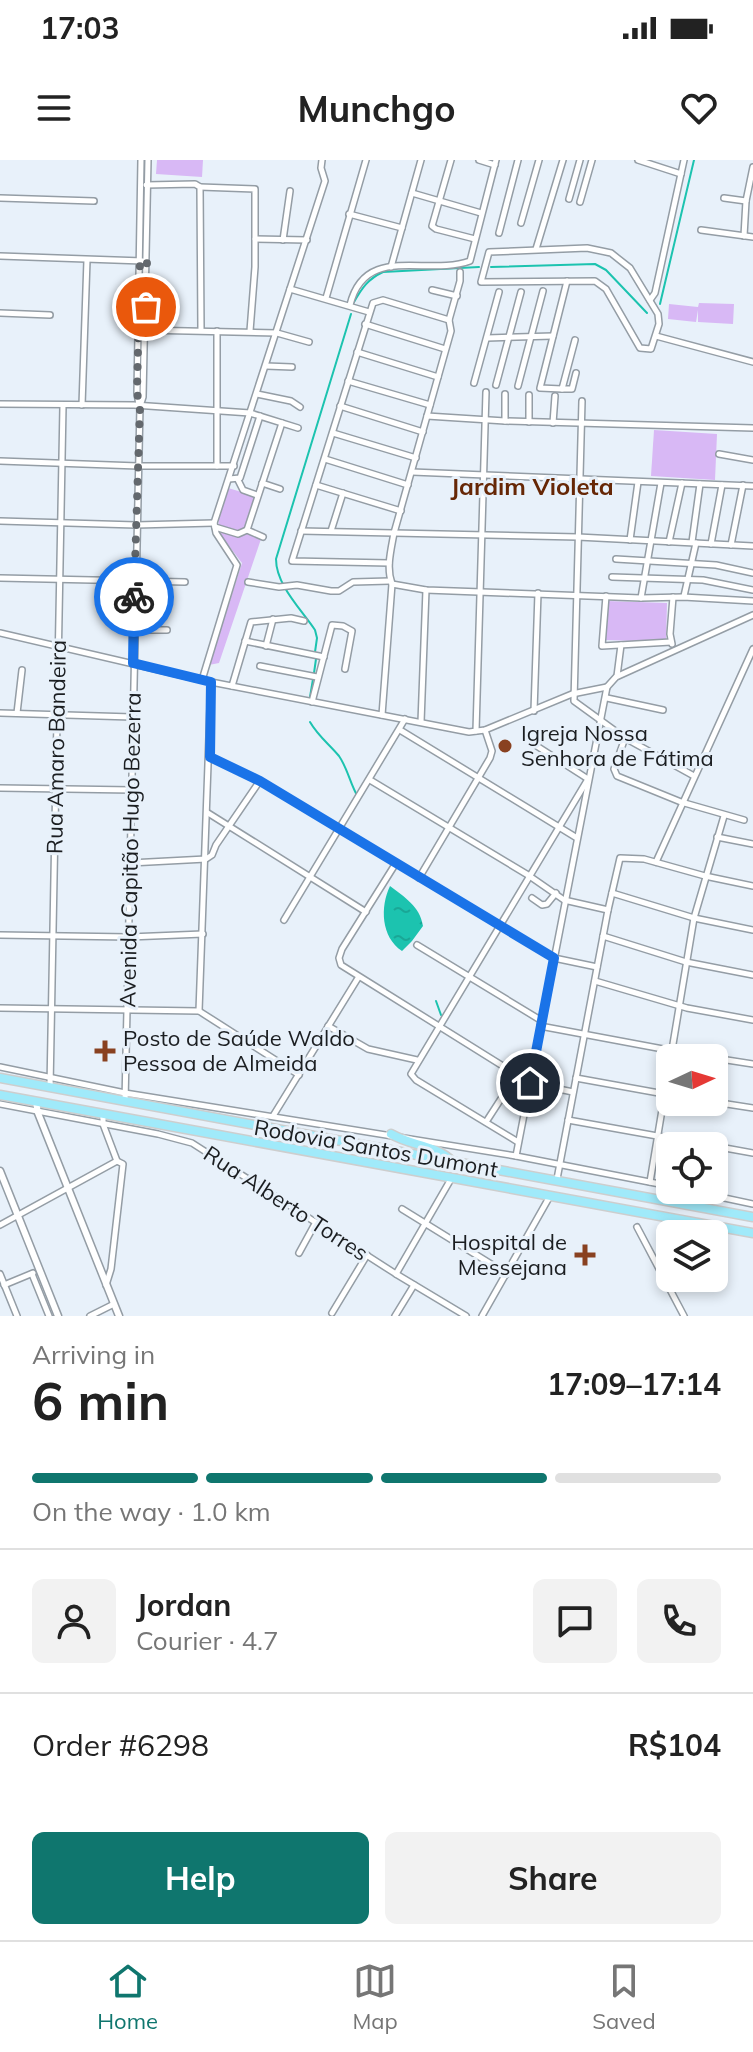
<!DOCTYPE html>
<meta charset="utf-8">
<style>
:root{--surface:#fff;--page:#f2f2f2;--text:#222;--muted:#767676;--line:#e0e0e0;--accent:#0f766e}
body{margin:0;font-family:Mulish,sans-serif;background:var(--page);color:var(--text);height:100vh;display:flex;flex-direction:column;font-size:30px;white-space:nowrap}
*{box-sizing:border-box;margin:0}
p{font-size:26px;color:var(--muted)}
.icon{flex:none;width:44px;height:44px;fill:none;stroke:currentColor;stroke-width:2;stroke-linecap:round;stroke-linejoin:round}
.map{position:relative;height:1156px;overflow:hidden}
.side{display:flex;flex-direction:column;background:var(--surface);flex:1}
.side>*{flex:none}
.needle{width:52px;rotate:86deg}
.buttons{position:absolute;left:656px;top:884px;display:grid;gap:16px}
.buttons a{display:grid;place-items:center;width:72px;height:72px;border-radius:12px;background:var(--surface);box-shadow:0 4px 12px #0003;font-size:40px}
.pin{position:absolute;display:grid;place-items:center;width:68px;height:68px;color:#fff;margin:-34px;border:4px solid #fff;border-radius:50%;box-shadow:0 2px 8px #0007}
.courier{position:absolute;display:grid;place-items:center;width:80px;height:80px;margin:-40px;border:6px solid #1a73e8;border-radius:50%;background:#fff;color:#222;box-shadow:0 2px 10px #0007}
.headline em{font-style:normal;font-weight:700}
.headline div{display:flex;flex-direction:column-reverse}
.headline{display:flex;align-items:center;justify-content:space-between;height:136px;padding:0 32px}
h1{font-size:52px;font-weight:700;line-height:60px}
.bar{display:grid;grid-template-columns:repeat(4,1fr);gap:12px 8px;align-content:center;height:96px;padding:0 32px}
.bar i{height:10px;border-radius:6px;background:var(--line)}
.bar .current{background:var(--accent)}
.bar p{grid-column:span 4}
.line{display:flex;align-items:center;gap:20px;padding:0 32px;border-top:2px solid var(--line)}
.line div{flex:1}
.round{display:grid;place-items:center;flex:none;width:84px;height:84px;border-radius:12px;background:var(--page)}
.action{display:flex;gap:16px;margin-top:auto;padding:16px 32px}
.action a{flex:1;height:92px;border-radius:12px;background:var(--accent);color:#fff;font-size:32px;font-weight:700;line-height:92px;text-align:center}
.action a+a{background:var(--page);color:var(--text)}
.status{display:flex;justify-content:space-between;align-items:center;height:56px;padding:0 40px;background:var(--surface);direction:ltr}
.status svg{height:22px;fill:currentColor}
header{display:flex;justify-content:space-between;align-items:center;height:104px;padding:0 32px;background:var(--surface);font-size:36px;font-weight:700}
.tabs{display:flex;justify-content:space-around;align-items:center;height:112px;border-top:2px solid var(--line);background:var(--surface);font-size:22px;color:var(--muted)}
.tabs a{display:grid;justify-items:center;gap:4px}
.tabs .current{color:var(--accent)}
.map>svg:first-child{display:block}
</style>
<div class="status"><b>17:03</b><svg viewBox="0 0 49 12"><path d="M0 12V9h3v3zM5 12V6h3v6zM10 12V3h3v9zM15 12V0h3v12zM26 1h20v11H26zM47 4h2v5h-2z"/></svg></div>
<header><svg class="icon" aria-label="menu" viewBox="0 0 24 24"><path d="M4 6h16M4 12h16M4 18h16"/></svg>Munchgo<svg class="icon" aria-label="heart" viewBox="0 0 24 24"><path d="M12 20l-8-8c-3-5 5-10 8-4 3-6 11-1 8 4z"/></svg></header>
<div class="map">
<svg width="753" height="1156" viewBox="0 0 753 1156">
<defs>
<pattern id="water-ripples" width="26" height="14" patternUnits="userSpaceOnUse" patternTransform="scale(2)"><rect width="26" height="14" fill="#1cc3af"/><path d="M2 4q2-2 4 0t4 0M15 11q2-2 4 0t4 0" fill="none" stroke="#19a796"/></pattern>
</defs>
<rect width="100%" height="100%" fill="#e8f1fa"/>
<g fill="#d8b8f5">
<path d="M157,0h46l-1,17 -46,-3z"/>
<path d="M699,143l35,1 -1,20 -35,-2v-12l-2,12 -28,-3 1,-15 29,3z"/>
<path d="M654,270l63,4 -2,46 -64,-4z"/>
<path d="M228,328l27,8 -11,35 17,8 -42,124 -10,2 33,-102c-29,-38 -28,-30 -14,-75z"/>
<path d="M607,441l60,2 -1,39 -61,-2z"/>
</g>
<path fill="url(#water-ripples)" d="M390,726c14,11 30,20 33,40l-11,15 -10,10c-21,-14 -22,-44 -12,-65z"/>
<g fill="none" stroke-linecap="round" stroke-linejoin="round">
<g stroke="#1cc3af" stroke-width="2">
<path d="M491,107l104,-3 11,6 41,43"/>
<path d="M354,142c8,-14 14,-23 29,-30l96,-5"/>
<path d="M660,144l34,-144"/>
<path d="M315,492l2,-14 -2,-8c-14,-21 -39,-45 -39,-71l75,-245"/>
<path d="M314,513l2,-14"/>
<path d="M310,537l3,-18"/>
<path d="M310,562c8,14 19,22 29,34 9,13 11,28 19,41"/>
<path d="M436,841l5,14"/>
</g>
<defs>
<g id="minor">
<path d="M451,0l-19,66 4,3 39,10"/>
<path d="M479,0l16,5"/>
<path d="M638,0l43,14"/>
<path d="M146,25l49,-1 5,3 1,143"/>
<path d="M200,27l55,2v78l-5,64"/>
<path d="M412,33l69,20"/>
<path d="M0,38l94,3"/>
<path d="M724,38l22,3"/>
<path d="M569,39l11,-39"/>
<path d="M580,42l12,-42"/>
<path d="M349,54l53,14"/>
<path d="M521,63l18,-63"/>
<path d="M701,70l52,7"/>
<path d="M499,73l19,-73"/>
<path d="M744,76l2,-35 7,-34"/>
<path d="M255,79l52,1"/>
<path d="M283,80l7,-49"/>
<path d="M587,88l24,5 19,15 28,46 1,10 -8,25 -11,-1 -34,-59 -11,-8 -114,1 8,-30z"/>
<path d="M536,89l27,-89"/>
<path d="M0,96l143,5"/>
<path d="M391,107l30,-107"/>
<path d="M567,121l-27,107 22,1 13,-49"/>
<path d="M290,129l79,23"/>
<path d="M432,130l25,6"/>
<path d="M326,138l40,-138"/>
<path d="M650,140l5,-7 29,-133"/>
<path d="M350,145c15,-62 77,-28 120,-44l26,-101"/>
<path d="M0,153l50,2"/>
<path d="M365,164l80,25"/>
<path d="M143,170l134,3 32,9"/>
<path d="M656,176l97,26"/>
<path d="M487,178l66,-2"/>
<path d="M357,192l81,25"/>
<path d="M266,206l26,1"/>
<path d="M348,221l82,24"/>
<path d="M474,223l25,-91"/>
<path d="M496,225l25,-93"/>
<path d="M518,226l25,-95"/>
<path d="M562,229h10l4,-16"/>
<path d="M257,234l34,7 9,6"/>
<path d="M582,241l-8,300 51,37 69,38"/>
<path d="M0,244l134,1 116,8 48,15"/>
<path d="M82,245l5,-145"/>
<path d="M139,245l-2,-12 4,-233"/>
<path d="M340,246l83,26"/>
<path d="M427,256l78,5 248,7"/>
<path d="M505,261v-27"/>
<path d="M529,262v-27"/>
<path d="M553,263l2,-27"/>
<path d="M333,273l83,25"/>
<path d="M719,294l34,6"/>
<path d="M325,299l83,26"/>
<path d="M0,301l138,5h96"/>
<path d="M217,306v-135"/>
<path d="M412,312l341,14"/>
<path d="M229,319l11,-1 20,-62"/>
<path d="M238,320l5,10 14,5"/>
<path d="M262,323l18,6"/>
<path d="M316,325l85,26"/>
<path d="M0,361l136,4 78,-2"/>
<path d="M215,367l23,7 9,-4 16,7"/>
<path d="M247,370l35,-107"/>
<path d="M301,371l277,6 175,9"/>
<path d="M331,371l12,-38"/>
<path d="M630,380l8,-58"/>
<path d="M669,382l13,-59"/>
<path d="M692,382l8,-58"/>
<path d="M711,384l11,-59"/>
<path d="M731,385l12,-60"/>
<path d="M616,399l100,6 37,8"/>
<path d="M389,403l-97,-2 81,-258 10,-3 66,20"/>
<path d="M612,417l91,3 50,10"/>
<path d="M0,418l185,4"/>
<path d="M248,422l31,5 18,-2 34,6h8l14,-9 37,-1"/>
<path d="M392,424l34,6 215,8 42,-1 70,4"/>
<path d="M606,436l-4,50 69,-4"/>
<path d="M684,436l12,-53"/>
<path d="M641,438l20,-115"/>
<path d="M133,470h34"/>
<path d="M0,473l211,49 258,50 16,-2 87,-36 35,-7"/>
<path d="M245,481l79,16"/>
<path d="M672,484l-2,-10 3,-37"/>
<path d="M266,486l7,-27"/>
<path d="M260,506l57,11"/>
<path d="M617,516l4,-31"/>
<path d="M202,520l35,-115 -21,-32 -2,-10 111,-342 -4,-13 1,-8"/>
<path d="M232,526l19,-64 40,-4 13,3"/>
<path d="M607,538l56,12"/>
<path d="M312,542l20,-77 11,1 9,5 -7,38"/>
<path d="M534,551l4,-118"/>
<path d="M0,553l132,4"/>
<path d="M17,553l5,-43"/>
<path d="M382,555l10,-131c-6,-16 -1,-34 2,-51l57,-202 -2,-11 11,-39v-9"/>
<path d="M421,562l5,-132"/>
<path d="M400,570l177,108"/>
<path d="M476,571l10,-339"/>
<path d="M625,578l-11,31 3,7 64,26 63,18"/>
<path d="M210,597l50,24 294,177 43,9"/>
<path d="M370,620l158,95 36,25 44,10"/>
<path d="M0,628l132,2"/>
<path d="M208,653l158,99"/>
<path d="M717,677l36,7"/>
<path d="M656,702l97,-213"/>
<path d="M130,703l76,-4 6,-4 4,-10 43,-63"/>
<path d="M396,703l-54,86 -3,9 2,7 189,118 43,9"/>
<path d="M419,718l71,-120 2,-7 -7,-21"/>
<path d="M612,733l82,25 59,12"/>
<path d="M532,738l10,7 5,-1 9,-11"/>
<path d="M284,760l121,-201"/>
<path d="M0,775l129,2 74,-3"/>
<path d="M603,776l83,26 67,13"/>
<path d="M417,785l125,76"/>
<path d="M595,821l92,27 66,12"/>
<path d="M0,848l199,3 100,64"/>
<path d="M199,851l12,-329"/>
<path d="M328,866l40,23 49,11"/>
<path d="M540,866l171,32"/>
<path d="M714,898l39,6"/>
<path d="M0,907l125,26 391,63 154,30"/>
<path d="M576,918l94,17"/>
<path d="M50,927l13,-681"/>
<path d="M125,942l15,-696 3,-9 5,-237"/>
<path d="M714,942l39,6"/>
<path d="M0,944l158,30 34,9 204,131 70,42"/>
<path d="M103,955v9l14,37 6,3 -12,105 -5,16"/>
<path d="M273,956l85,-138"/>
<path d="M568,960l145,26"/>
<path d="M486,962l31,-48"/>
<path d="M518,982l-102,-62 -5,-6 177,-295 -59,-38"/>
<path d="M714,986l39,7"/>
<path d="M516,996l91,-469 9,-10 137,-62"/>
<path d="M557,1019l51,-269 12,-52 24,1 61,17 48,10"/>
<path d="M650,1022l44,-264 30,-102"/>
<path d="M687,1030l66,14"/>
<path d="M402,1049l105,65"/>
<path d="M0,1065l117,-64"/>
<path d="M637,1067l47,89"/>
<path d="M299,1093l17,-31"/>
<path d="M0,1114l17,42"/>
<path d="M32,1114l17,42"/>
<path d="M396,1114l55,-95"/>
<path d="M4,1125l29,-12"/>
<path d="M332,1153l35,-58"/>
<path d="M90,1156l24,-12"/>
<path d="M395,1156l19,-31"/>
<path d="M482,1156l68,-120"/>
</g>
<g id="tertiary">
<path d="M36,942l2,11 81,203"/>
<path d="M0,1011l58,145"/>
</g>
<g id="trunk">
<path d="M0,918l753,139"/>
<path d="M0,935l753,138"/>
<path d="M391,974c21,12 43,10 62,28"/>
</g>
</defs>
<use href="#minor" stroke="#949da5" stroke-width="8"/>
<use href="#tertiary" stroke="#949da5" stroke-width="9"/>
<use href="#trunk" stroke="#cdcece" stroke-width="11"/>
<use href="#minor" stroke="#fff" stroke-width="5"/>
<use href="#tertiary" stroke="#fff" stroke-width="6"/>
<use href="#trunk" stroke="#a0eafa" stroke-width="8"/>
</g>
<g fill="none" stroke-linecap="round" stroke-linejoin="round">
<path stroke="#63686d" stroke-width="8" stroke-dasharray="0 14.4" d="M134,437l6,-191 -3,-13 3,-132h7l-1,46"/>
<path stroke="#1a73e8" stroke-width="10" d="M134,437l-1,66 78,19 -1,75 50,24 294,177 -24,125"/>
</g>
<g fill="#894120" stroke="#e8f1fa" stroke-width="3">
<circle cx="505" cy="586" r="8"/>
<path d="M101 879h8v8h8v8h-8v8h-8v-8h-8v-8h8z"/>
<path d="M581 1083h8v8h8v8h-8v8h-8v-8h-8v-8h8z"/>
</g>
<g text-anchor="middle" dominant-baseline="central" stroke-width="6" stroke-linejoin="round" paint-order="stroke">
<g font-size="22" fill="#1b1e21" stroke="#e8f1fa" text-anchor="start">
<text x="521" y="573">Igreja Nossa<tspan x="521" dy="25">Senhora de Fátima</tspan></text>
<text x="123" y="878">Posto de Saúde Waldo<tspan x="123" dy="25">Pessoa de Almeida</tspan></text>
<text x="567" y="1082" text-anchor="end">Hospital de<tspan x="567" dy="25">Messejana</tspan></text>
</g>
<g font-size="22" fill="#1b1e21" stroke="#e8f1fa">
<text transform="translate(56 587) rotate(-89)">Rua Amaro Bandeira</text>
<text transform="translate(130 690) rotate(-89)">Avenida Capitão Hugo Bezerra</text>
<text transform="translate(376 988) rotate(10)">Rodovia Santos Dumont</text>
<text transform="translate(286 1043) rotate(33)">Rua Alberto Torres</text>
</g>
<g font-size="24" font-weight="bold" fill="#662706" stroke="#e8f1fa">
<text x="532" y="326">Jardim Violeta</text>
</g>
</g>
</svg>
<div class="buttons">
<a><svg class="needle" viewBox="-14 -14 28 28"><path d="M0-13l5 13h-10z" fill="#e53935"/><path d="M0 13l5-13h-10z" fill="#767676"/></svg></a>
<a><svg class="icon" aria-label="locate" viewBox="0 0 24 24"><circle cx="12" cy="12" r="6"/><path d="M12 2v4M12 18v4M2 12h4M18 12h4"/></svg></a>
<a><svg class="icon" aria-label="layers" viewBox="0 0 24 24"><path d="M12 4l9 5-9 5-9-5zM3 14l9 5 9-5"/></svg></a>
</div>
<div class="pin" style="left:146px;top:147px;background:#ea580c"><svg class="icon" aria-label="bag" viewBox="0 0 24 24"><path d="M5 8h14l-1 12H6zM9 8a3 3 0 0 1 6 0"/></svg></div>
<div class="pin" style="left:530px;top:923px;background:#1f2937"><svg class="icon" aria-label="home" viewBox="0 0 24 24"><path d="M3 11l9-7 9 7M6 9v11h12V9"/></svg></div>
<div class="courier" style="left:134px;top:437px"><svg class="icon" aria-label="bike" viewBox="0 0 24 24"><circle cx="6" cy="16" r="4"/><circle cx="18" cy="16" r="4"/><path d="M6 16l4-8h5l3 8M10 8l3 8H6M13 5h3"/></svg></div>
</div>
<section class="side">
<div class="headline"><div><h1>6 min</h1><p>Arriving in</p></div><em>17:09–17:14</em></div>
<div class="bar"><i class="current"></i><i class="current"></i><i class="current"></i><i></i><p>On the way · 1.0 km</p></div>
<div class="line" style="height:144px"><a class="round"><svg class="icon" aria-label="person" viewBox="0 0 24 24"><circle cx="12" cy="8" r="4"/><path d="M4 21q1-7 8-7t8 7"/></svg></a><div><b>Jordan</b><p>Courier · 4.7</p></div><a class="round"><svg class="icon" aria-label="chat" viewBox="0 0 24 24"><path d="M4 5h16v11H9l-5 4z"/></svg></a><a class="round"><svg class="icon" aria-label="phone" viewBox="0 0 24 24"><path d="M5 4h4l2 5-3 2q2 4 5 5l2-3 5 2v4C11 20 4 13 5 4z"/></svg></a></div>
<div class="line" style="height:104px"><div>Order #6298</div><b>R$104</b></div>
<div class="action"><a>Help</a><a>Share</a></div>
</section>
<nav class="tabs">
<a class="current"><svg class="icon" aria-label="home" viewBox="0 0 24 24"><path d="M3 11l9-7 9 7M6 9v11h12V9"/></svg>Home</a>
<a><svg class="icon" aria-label="map" viewBox="0 0 24 24"><path d="M3 6l6-2 6 2 6-2v14l-6 2-6-2-6 2zM9 4v14M15 6v14"/></svg>Map</a>
<a><svg class="icon" aria-label="saved" viewBox="0 0 24 24"><path d="M7 4h10v16l-5-4-5 4z"/></svg>Saved</a>
</nav>
